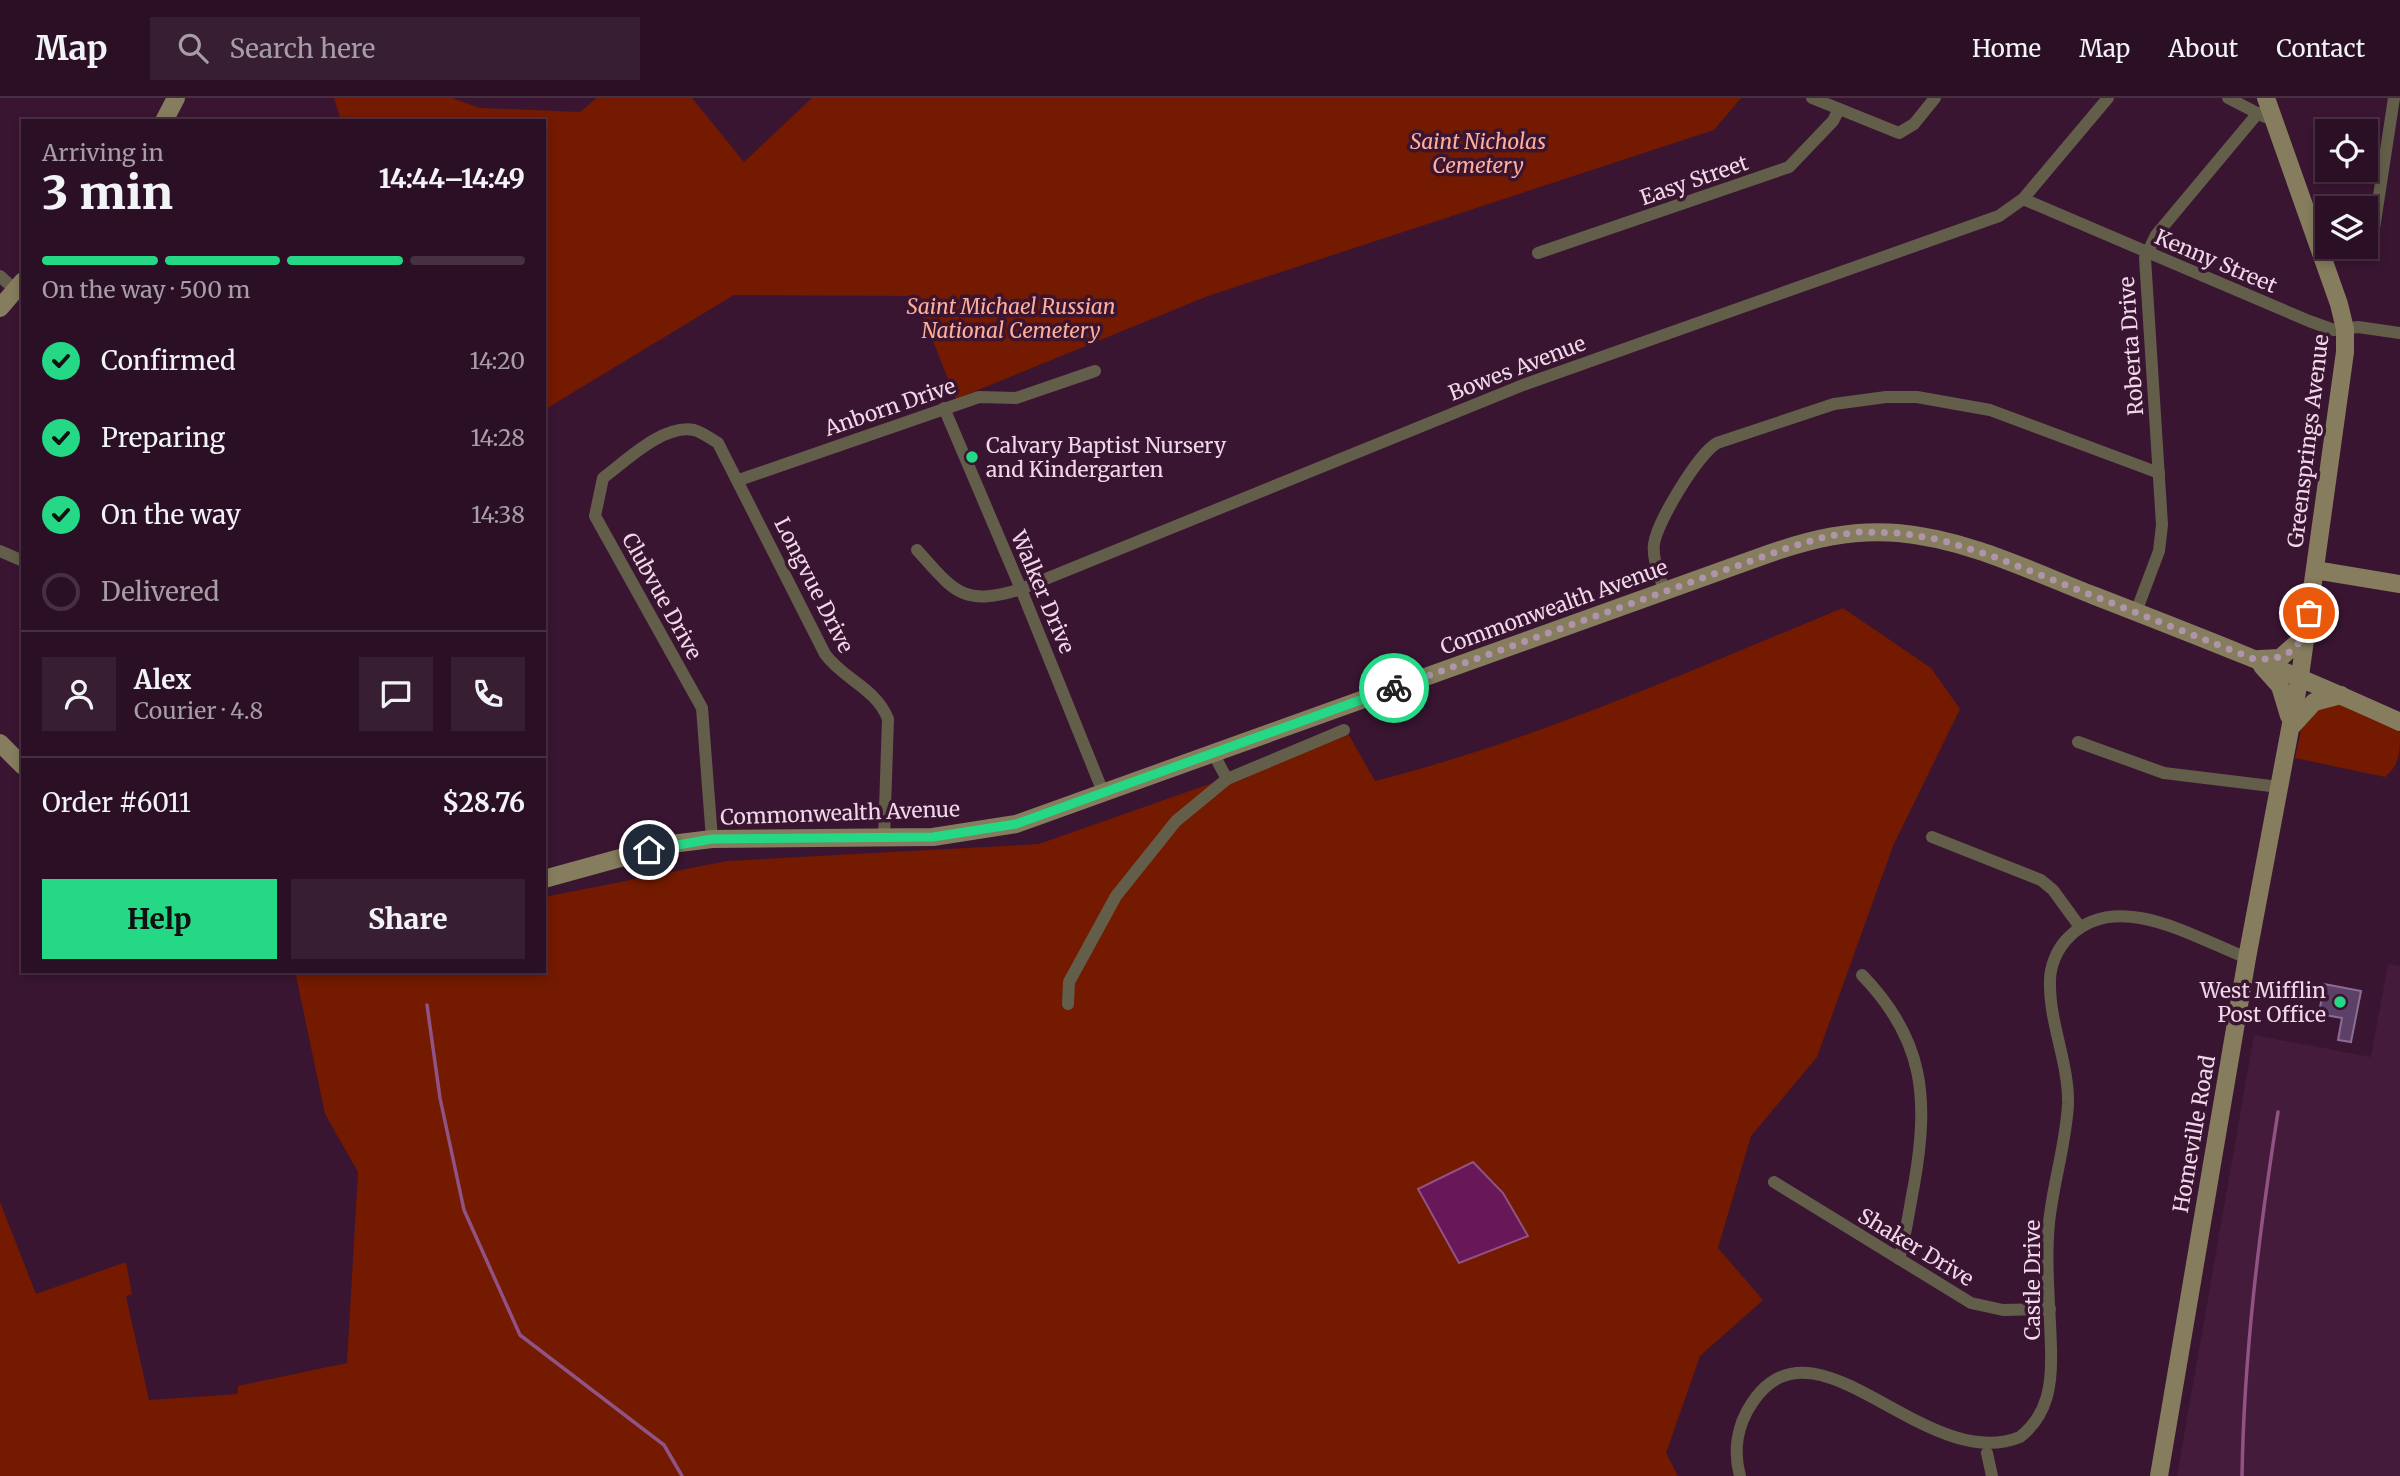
<!DOCTYPE html>
<meta charset="utf-8">
<style>
:root{--surface:#2b1025;--page:#371e32;--text:#f1f3f6;--muted:#a69da7;--line:#473042;--accent:#25d886}
body{margin:0;font-family:Merriweather,serif;background:var(--page);color:var(--text);height:100vh;display:flex;flex-direction:column;font-size:26px;white-space:nowrap}
*{box-sizing:border-box;margin:0}
p{font-size:23px;color:var(--muted)}
.icon{flex:none;width:38px;height:38px;fill:none;stroke:currentColor;stroke-width:2;stroke-linecap:round;stroke-linejoin:round}
.map{position:relative;flex:1;overflow:hidden}
.details{position:absolute;left:21px;top:21px;width:525px;height:854px;display:flex;flex-direction:column;background:var(--surface);border-radius:0px;box-shadow:0 4px 10px #0003,0 0 0 2px var(--line)}
.details>*{flex:none}
.tools{position:absolute;left:2315px;top:21px;display:grid;gap:14px}
.tools a{display:grid;place-items:center;width:63px;height:63px;border-radius:0px;background:var(--surface);box-shadow:0 4px 10px #0003,0 0 0 2px var(--line);font-size:35px}
.pin{position:absolute;display:grid;place-items:center;width:60px;height:60px;color:#fff;margin:-30px;border:4px solid #fff;border-radius:50%;box-shadow:0 2px 7px #0007}
.courier{position:absolute;display:grid;place-items:center;width:70px;height:70px;margin:-35px;border:5px solid #25d886;border-radius:50%;background:#fff;color:#222;box-shadow:0 2px 9px #0007}
.head em{font-style:normal;font-weight:800}
.head div{display:flex;flex-direction:column-reverse}
.head{display:flex;align-items:center;justify-content:space-between;height:119px;padding:0 21px}
h1{font-size:46px;font-weight:800;line-height:52px}
.bar{display:grid;grid-template-columns:repeat(4,1fr);gap:10px 7px;align-content:center;height:84px;padding:0 21px}
.bar i{height:9px;border-radius:5px;background:var(--line)}
.bar .on{background:var(--accent)}
.bar p{grid-column:span 4}
.line{display:flex;align-items:center;gap:18px;padding:0 21px;border-top:2px solid var(--line)}
.line div{flex:1}
.round{display:grid;place-items:center;flex:none;width:74px;height:74px;border-radius:0px;background:var(--page)}
ol{padding:0 21px;list-style:none}
li{display:flex;align-items:center;gap:21px;height:77px}
li p{margin-inline-start:auto}
li .icon{padding:7px;border-radius:50%;background:var(--accent);color:#111;stroke-width:4}
li:last-child{color:var(--muted)}
li i{width:38px;height:38px;border:4px solid var(--line);border-radius:50%}
.cta{display:flex;gap:14px;margin-top:auto;padding:14px 21px}
.cta a{flex:1;height:80px;border-radius:0px;background:var(--accent);color:#111;font-size:28px;font-weight:800;line-height:80px;text-align:center}
.cta a+a{background:var(--page);color:var(--text)}
header{display:flex;align-items:center;gap:42px;box-sizing:border-box;height:98px;padding:0 35px;background:var(--surface);border-bottom:2px solid var(--line)}
header strong{font-size:33px}
nav{display:flex;gap:38px;margin-inline-start:auto;font-size:24px}
.search{width:490px;height:63px;background:var(--page);display:flex;align-items:center;gap:18px;box-sizing:border-box;padding:0 24px;border-radius:0px;color:var(--muted);font-size:26px}
.map>svg:first-child{display:block}
</style>
<header>
<strong>Map</strong>
<div class="search"><svg class="icon" aria-label="search" viewBox="0 0 24 24"><circle cx="10" cy="10" r="6"/><path d="M15 15l6 6"/></svg>Search here</div>
<nav><a>Home</a><a>Map</a><a>About</a><a>Contact</a></nav>
</header>
<div class="map">
<svg width="2400" height="1378" viewBox="0 0 2400 1378">
<rect width="100%" height="100%" fill="#391531"/>
<path fill="#451b3c" d="M2388,866l12,2v510h-223l77,-441 117,22z"/>
<g fill="#731a00">
<path d="M334,0h118l28,10 100,4 17,-14h95l52,64 68,-64h929l-27,32 -506,166 -252,103 -41,-103 -181,-1 -190,115v-289h-203z"/>
<path d="M1843,510l88,60 29,41 -67,137 -76,211 -66,79 -33,112 45,52 -63,56 -34,97 12,23h-1678v-274l36,92 90,-32 6,32 -6,2 23,104 89,-6v-8l109,-23 11,-191 -33,-58 -30,-143h249v-74l183,-36 312,-17 310,-109 26,46c162,-41 314,-110 468,-173z"/>
<path d="M2338,605l62,29c0,19 0,33 -15,45l-90,-19 7,-33 8,-13z"/>
</g>
<path fill="#681859" stroke="#915284" stroke-width="2" d="M1473,1064l30,31 25,43 -69,27 -41,-74z"/>
<g fill="none" stroke-linecap="round" stroke-linejoin="round">
<g stroke="#915284" stroke-width="3.5">
<path d="M427,907l13,93 24,112 56,125 144,110 18,31"/>
<path d="M2242,1378c2,-122 17,-243 36,-364"/>
</g>
</g>
<path fill="#5c4066" stroke="#8b6e97" stroke-width="2" d="M2324,886l37,7 -10,51 -13,-2 4,-22 -23,-4z"/>
<g fill="none" stroke-linecap="round" stroke-linejoin="round">
<g stroke="#625e4a" stroke-width="12">
<path d="M1812,0l87,35 15,-9 21,-26"/>
<path d="M2228,0l37,19"/>
<path d="M2023,101l286,122 25,9 24,-3 42,6"/>
<path d="M2371,150l23,-150"/>
<path d="M1538,155l251,-86 44,-46 6,-12"/>
<path d="M0,178l14,13"/>
<path d="M944,310l77,181 82,203"/>
<path d="M739,382l240,-83 37,1 79,-27"/>
<path d="M917,452c38,42 45,57 104,39l502,-204 476,-169 24,-17 85,-101"/>
<path d="M0,453l23,10"/>
<path d="M1665,494c-5,-15 -13,-33 -11,-48 3,-22 44,-90 63,-101l117,-39 52,-7h31l73,13 169,63"/>
<path d="M2136,514l23,-61 3,-26 -17,-267 11,-23 102,-122"/>
<path d="M2078,644l86,31 115,14"/>
<path d="M1227,681l117,-49"/>
<path d="M1932,739l109,43 12,10 27,37"/>
<path d="M712,741l-10,-131 -107,-192 8,-38c23,-17 60,-54 91,-48 8,2 17,9 24,13l107,211c19,26 51,34 63,65l-4,119"/>
<path d="M1862,877c63,65 67,124 52,210 -5,25 -8,50 -15,74"/>
<path d="M1068,906l1,-22 47,-86 60,-75 51,-42 -14,-26"/>
<path d="M1774,1084l197,121 32,7 47,-1"/>
<path d="M1987,1355l5,23"/>
<path d="M1740,1378c-7,-25 -3,-51 12,-73 64,-97 173,73 268,34 29,-23 32,-54 31,-88 -1,-42 -6,-85 -2,-126 4,-40 17,-79 19,-119 1,-40 -18,-79 -18,-119 -1,-18 7,-37 20,-49 48,-47 125,2 177,22"/>
</g>
<g stroke="#857d5d" stroke-width="18">
<path d="M164,23l12,-23"/>
<path d="M0,210l23,-27"/>
<path d="M2315,472l85,14"/>
<path d="M2259,561l21,-1 26,-23"/>
<path d="M2262,568l18,20 9,30"/>
<path d="M2293,627l21,-23 27,-7"/>
<path d="M0,645l23,23"/>
<path d="M544,781l127,-35 41,-5 221,-2 83,-13 752,-270c43,-15 84,-25 130,-21 69,6 133,38 197,63 103,40 205,80 305,126"/>
<path d="M2159,1378l88,-518 53,-282 45,-324v-23l-6,-25 -73,-206"/>
</g>
</g>
<g fill="none" stroke-linecap="round" stroke-linejoin="round">
<path stroke="#b094a9" stroke-width="7" stroke-dasharray="0 12.6" d="M1394,590l393,-140 41,-12 32,-4 41,1 40,7 51,16 262,103c35,2 50,-12 55,-46"/>
<path stroke="#25d886" stroke-width="9" d="M649,752l63,-11 221,-2 83,-13 378,-136"/>
</g>
<g fill="#25d886" stroke="#391531" stroke-width="2.5">
<circle cx="972" cy="359" r="7"/>
<circle cx="2340" cy="904" r="7"/>
</g>
<g text-anchor="middle" dominant-baseline="central" stroke-width="7" stroke-linejoin="round" paint-order="stroke">
<g font-size="21" font-style="italic" fill="#ffaf99" stroke="#391531">
<text x="1478" y="43">Saint Nicholas<tspan x="1478" dy="24">Cemetery</tspan></text>
<text x="1011" y="208">Saint Michael Russian<tspan x="1011" dy="24">National Cemetery</tspan></text>
</g>
<g font-size="21" fill="#f0d8e9" stroke="#391531">
<text transform="translate(1694 82) rotate(-19)">Easy Street</text>
<text transform="translate(2216 163) rotate(23)">Kenny Street</text>
<text transform="translate(2131 248) rotate(-94)">Roberta Drive</text>
<text transform="translate(1517 270) rotate(-21)">Bowes Avenue</text>
<text transform="translate(890 309) rotate(-19)">Anborn Drive</text>
<text transform="translate(2308 343) rotate(-83)">Greensprings Avenue</text>
<text transform="translate(814 487) rotate(63)">Longvue Drive</text>
<text transform="translate(1043 494) rotate(67)">Walker Drive</text>
<text transform="translate(662 498) rotate(61)">Clubvue Drive</text>
<text transform="translate(1554 509) rotate(-20)">Commonwealth Avenue</text>
<text transform="translate(840 715) rotate(-2)">Commonwealth Avenue</text>
<text transform="translate(2194 1036) rotate(-80)">Homeville Road</text>
<text transform="translate(1916 1149) rotate(31)">Shaker Drive</text>
<text transform="translate(2032 1182) rotate(-90)">Castle Drive</text>
</g>
<g font-size="21" fill="#f0d8e9" stroke="#391531" text-anchor="start">
<text x="986" y="347">Calvary Baptist Nursery<tspan x="986" dy="24">and Kindergarten</tspan></text>
<text x="2326" y="892" text-anchor="end">West Mifflin<tspan x="2326" dy="24">Post Office</tspan></text>
</g>
</g>
</svg>
<div class="tools">
<a><svg class="icon" aria-label="locate" viewBox="0 0 24 24"><circle cx="12" cy="12" r="6"/><path d="M12 2v4M12 18v4M2 12h4M18 12h4"/></svg></a>
<a><svg class="icon" aria-label="layers" viewBox="0 0 24 24"><path d="M12 4l9 5-9 5-9-5zM3 14l9 5 9-5"/></svg></a>
</div>
<div class="pin" style="left:2309px;top:515px;background:#ea580c"><svg class="icon" aria-label="bag" viewBox="0 0 24 24"><path d="M5 8h14l-1 12H6zM9 8a3 3 0 0 1 6 0"/></svg></div>
<div class="pin" style="left:649px;top:752px;background:#1f2937"><svg class="icon" aria-label="home" viewBox="0 0 24 24"><path d="M3 11l9-7 9 7M6 9v11h12V9"/></svg></div>
<div class="courier" style="left:1394px;top:590px"><svg class="icon" aria-label="bike" viewBox="0 0 24 24"><circle cx="6" cy="16" r="4"/><circle cx="18" cy="16" r="4"/><path d="M6 16l4-8h5l3 8M10 8l3 8H6M13 5h3"/></svg></div>
<section class="details">
<div class="head"><div><h1>3 min</h1><p>Arriving in</p></div><em>14:44–14:49</em></div>
<div class="bar"><i class="on"></i><i class="on"></i><i class="on"></i><i></i><p>On the way · 500 m</p></div>
<ol>
<li><svg class="icon" aria-label="check" viewBox="0 0 24 24"><path d="M5 12l5 5 9-10"/></svg>Confirmed<p>14:20</p></li>
<li><svg class="icon" aria-label="check" viewBox="0 0 24 24"><path d="M5 12l5 5 9-10"/></svg>Preparing<p>14:28</p></li>
<li><svg class="icon" aria-label="check" viewBox="0 0 24 24"><path d="M5 12l5 5 9-10"/></svg>On the way<p>14:38</p></li>
<li><i></i>Delivered</li>
</ol>
<div class="line" style="height:126px"><a class="round"><svg class="icon" aria-label="person" viewBox="0 0 24 24"><circle cx="12" cy="8" r="4"/><path d="M4 21q1-7 8-7t8 7"/></svg></a><div><b>Alex</b><p>Courier · 4.8</p></div><a class="round"><svg class="icon" aria-label="chat" viewBox="0 0 24 24"><path d="M4 5h16v11H9l-5 4z"/></svg></a><a class="round"><svg class="icon" aria-label="phone" viewBox="0 0 24 24"><path d="M5 4h4l2 5-3 2q2 4 5 5l2-3 5 2v4C11 20 4 13 5 4z"/></svg></a></div>
<div class="line" style="height:91px"><div>Order #6011</div><b>$28.76</b></div>
<div class="cta"><a>Help</a><a>Share</a></div>
</section>
</div>
